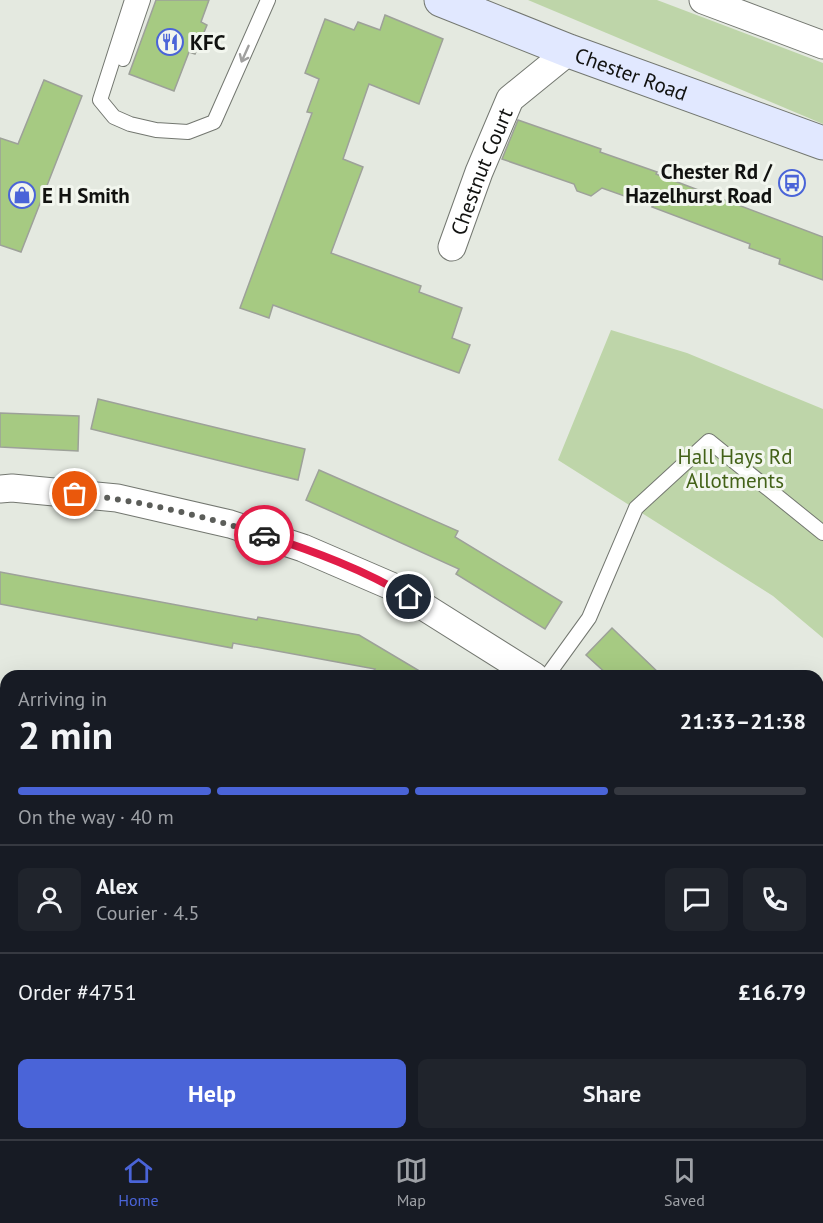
<!DOCTYPE html>
<meta charset="utf-8">
<style>
:root{--surface:#171b24;--page:#20242c;--text:#f1f3f6;--muted:#9ea1a6;--line:#363941;--accent:#4a64d8}
body{margin:0;font-family:"PT Sans",sans-serif;background:var(--page);color:var(--text);height:100vh;display:flex;flex-direction:column;font-size:22px;white-space:nowrap}
*{box-sizing:border-box;margin:0}
p{font-size:20px;color:var(--muted)}
.icon{flex:none;width:33px;height:33px;fill:none;stroke:currentColor;stroke-width:2;stroke-linecap:round;stroke-linejoin:round}
.map{position:relative;flex:1;overflow:hidden}
.side{position:absolute;left:0px;top:670px;width:824px;height:470px;display:flex;flex-direction:column;background:var(--surface);border-radius:18px 18px 0 0;box-shadow:0 6px 24px #0002}
.side>*{flex:none}
.pin{position:absolute;display:grid;place-items:center;width:51px;height:51px;color:#fff;margin:-26px;border:3px solid #fff;border-radius:50%;box-shadow:0 2px 6px #0007}
.courier{position:absolute;display:grid;place-items:center;width:60px;height:60px;margin:-30px;border:4px solid #e11d48;border-radius:50%;background:#fff;color:#222;box-shadow:0 2px 8px #0007}
.summary em{font-style:normal;font-weight:700}
.summary div{display:flex;flex-direction:column-reverse}
.summary{display:flex;align-items:center;justify-content:space-between;height:102px;padding:0 18px}
h1{font-size:39px;font-weight:700;line-height:45px}
.bar{display:grid;grid-template-columns:repeat(4,1fr);gap:9px 6px;align-content:center;height:72px;padding:0 18px}
.bar i{height:8px;border-radius:4px;background:var(--line)}
.bar .current{background:var(--accent)}
.bar p{grid-column:span 4}
.line{display:flex;align-items:center;gap:15px;padding:0 18px;border-top:2px solid var(--line)}
.line div{flex:1}
.round{display:grid;place-items:center;flex:none;width:63px;height:63px;border-radius:9px;background:var(--page)}
.primary-button{display:flex;gap:12px;margin-top:auto;padding:12px 18px}
.primary-button a{flex:1;height:69px;border-radius:9px;background:var(--accent);color:#fff;font-size:24px;font-weight:700;line-height:69px;text-align:center}
.primary-button a+a{background:var(--page);color:var(--text)}
.tab-bar{display:flex;justify-content:space-around;align-items:center;height:84px;border-top:2px solid var(--line);background:var(--surface);font-size:16px;color:var(--muted)}
.tab-bar a{display:grid;justify-items:center;gap:3px}
.tab-bar .current{color:var(--accent)}
.map>svg:first-child{display:block}
</style>
<div class="map">
<svg width="823" height="1139" viewBox="0 0 823 1139">
<rect width="100%" height="100%" fill="#e4e9e0"/>
<g fill="#bed5a9">
<path d="M528,0h129l166,63v61z"/>
<path d="M611,330l76,23 136,56v229l-50,-42 -215,-136z"/>
<path d="M313,1134h118l-6,5h-111z"/>
</g>
<g fill="#a6ca82" stroke="#9da199" stroke-width="1.5">
<path d="M156,0h53l-8,22 6,3 -12,29 -6,-2 -15,39 -45,-17z"/>
<path d="M385,15l58,24 -24,65 -50,-20 -26,75 20,8 -32,86 90,33 -2,6 43,16 -10,30 18,7 -11,28 -186,-68 -4,13 -29,-10 72,-195 -5,-1 12,-33 -14,-6 20,-54 29,11 4,-8 22,8z"/>
<path d="M44,80l38,16 -61,156 -21,-7v-107l18,6z"/>
<path d="M518,120l83,29 -1,3 57,20 -1,2 167,63v43l-44,-16 1,-5 -31,-11 1,-4 -98,-37 1,-1 -51,-18 -11,8 -14,-5 -3,-7 -72,-25z"/>
<path d="M98,399l207,50 -7,31 -207,-51z"/>
<path d="M0,413l79,3 -1,35 -78,-4z"/>
<path d="M319,470l139,61 -3,6 107,65 -17,27 -89,-55 3,-5 -153,-69z"/>
<path d="M0,572l257,48 1,-3 101,18 69,41h-58l5,-7 -142,-26 -1,5 -232,-44z"/>
<path d="M612,628l50,48h-53l-23,-21z"/>
</g>
<g fill="none" stroke-linecap="round" stroke-linejoin="round">
<defs>
<g id="service">
<path d="M132,0l-32,100 14,17 16,7 26,6 32,2 26,-10 54,-122"/>
<path d="M123,59l20,-59"/>
<path d="M547,676l42,-58 47,-110 73,-67 114,92"/>
</g>
<g id="minor">
<path d="M703,0l120,45"/>
<path id="s1" d="M452,247l27,-75 31,-73 59,-48"/>
<path d="M0,489l12,-1 105,10 113,26 73,24 88,38 143,90"/>
<path d="M0,806l6,1"/>
<path d="M818,911l5,-3"/>
<path d="M818,1000l5,9"/>
<path d="M513,1134l3,5"/>
<path d="M32,1139l9,-5"/>
<path d="M467,1139l9,-5"/>
</g>
<g id="secondary">
<path id="s2" d="M441,0l128,51 254,92"/>
</g>
</defs>
<use href="#service" stroke="#737770" stroke-width="16"/>
<use href="#minor" stroke="#737770" stroke-width="29"/>
<use href="#secondary" stroke="#737770" stroke-width="35"/>
<use href="#service" stroke="#fff" stroke-width="14"/>
<use href="#minor" stroke="#fff" stroke-width="27"/>
<use href="#secondary" stroke="#e1e8ff" stroke-width="33"/>
</g>
<defs><path id="oneway-shaft" d="M-6 0H5M1.5-3L5.5 0L1.5 3" fill="none" stroke-width="1.6" stroke-linecap="round" stroke-linejoin="round" transform="scale(1.5)"/></defs>
<use stroke="#a0a09f" href="#oneway-shaft" transform="translate(245 54) rotate(114)"/>
<g fill="none" stroke-linecap="round" stroke-linejoin="round">
<path stroke="#5b5d59" stroke-width="6" stroke-dasharray="0 10.8" d="M75,494c64,6 128,22 189,41"/>
<path stroke="#e11d48" stroke-width="8" d="M264,535c49,16 101,35 145,62"/>
</g>
<defs>
<symbol id="restaurant-ring" viewBox="-11 -11 22 22"><circle r="9.5" fill="#f2f6ee" stroke="#4a64d8" stroke-width="1.5"/><path d="M-5-6h1v4h1v-4h1v4h1v-4h1v5L-1.5 .5V6h-2V.5L-5-1ZM5-6V6H3V1.5H1.5Q1.5-4 5-6Z" fill="#4a64d8"/></symbol>
<symbol id="bus-ring" viewBox="-11 -11 22 22"><circle r="9.5" fill="#f2f6ee" stroke="#4a64d8" stroke-width="1.5"/><path d="M-5-6H5V4H4V6H2V4H-2V6H-4V4H-5ZM-3.5-4V0h7V-4ZM-3.5 1.2v1.5H-2V1.2ZM2 1.2v1.5H3.5V1.2Z" fill="#4a64d8"/></symbol>
<symbol id="shop-ring" viewBox="-11 -11 22 22"><circle r="9.5" fill="#f2f6ee" stroke="#4a64d8" stroke-width="1.5"/><path d="M-5-2.5h2.3a2.7 3.5 0 0 1 5.4 0H5L5.5 6h-11ZM-1.5-2.5h3a1.5 2.3 0 0 0-3 0Z" fill="#4a64d8"/></symbol>
</defs>
<g fill-rule="evenodd">
<use href="#restaurant-ring" x="155" y="27" width="30" height="30"/>
<use href="#bus-ring" x="777" y="168" width="30" height="30"/>
<use href="#shop-ring" x="7" y="180" width="30" height="30"/>
</g>
<g text-anchor="middle" dominant-baseline="central" stroke-width="6" stroke-linejoin="round" paint-order="stroke">
<g font-size="21" font-weight="bold" fill="#111210" stroke="#f2f6ee" text-anchor="start">
<text x="190" y="42">KFC</text>
<text x="772" y="171" text-anchor="end">Chester Rd /<tspan x="772" dy="24">Hazelhurst Road</tspan></text>
<text x="42" y="195">E H Smith</text>
</g>
<g font-size="21" fill="#111210" stroke="#f2f6ee">
<text stroke="none"><textPath href="#s2" startOffset="204">Chester Road</textPath></text>
<text stroke="none"><textPath href="#s1" startOffset="81">Chestnut Court</textPath></text>
</g>
<g font-size="21" fill="#436218" stroke="#f2f6ee">
<text x="735" y="456">Hall Hays Rd<tspan x="735" dy="24">Allotments</tspan></text>
</g>
</g>
</svg>
<div class="pin" style="left:75px;top:494px;background:#ea580c"><svg class="icon" aria-label="bag" viewBox="0 0 24 24"><path d="M5 8h14l-1 12H6zM9 8a3 3 0 0 1 6 0"/></svg></div>
<div class="pin" style="left:409px;top:597px;background:#1f2937"><svg class="icon" aria-label="home" viewBox="0 0 24 24"><path d="M3 11l9-7 9 7M6 9v11h12V9"/></svg></div>
<div class="courier" style="left:264px;top:535px"><svg class="icon" aria-label="car" viewBox="0 0 24 24"><path d="M5 17H2v-5l4-1 3-4h7l3 4 3 1v5h-3M9 17h6M6 11h13"/><circle cx="7" cy="17" r="2"/><circle cx="17" cy="17" r="2"/></svg></div>
<section class="side">
<div class="summary"><div><h1>2 min</h1><p>Arriving in</p></div><em>21:33–21:38</em></div>
<div class="bar"><i class="current"></i><i class="current"></i><i class="current"></i><i></i><p>On the way · 40 m</p></div>
<div class="line" style="height:108px"><a class="round"><svg class="icon" aria-label="person" viewBox="0 0 24 24"><circle cx="12" cy="8" r="4"/><path d="M4 21q1-7 8-7t8 7"/></svg></a><div><b>Alex</b><p>Courier · 4.5</p></div><a class="round"><svg class="icon" aria-label="chat" viewBox="0 0 24 24"><path d="M4 5h16v11H9l-5 4z"/></svg></a><a class="round"><svg class="icon" aria-label="phone" viewBox="0 0 24 24"><path d="M5 4h4l2 5-3 2q2 4 5 5l2-3 5 2v4C11 20 4 13 5 4z"/></svg></a></div>
<div class="line" style="height:78px"><div>Order #4751</div><b>£16.79</b></div>
<div class="primary-button"><a>Help</a><a>Share</a></div>
</section>
</div>
<nav class="tab-bar">
<a class="current"><svg class="icon" aria-label="home" viewBox="0 0 24 24"><path d="M3 11l9-7 9 7M6 9v11h12V9"/></svg>Home</a>
<a><svg class="icon" aria-label="map" viewBox="0 0 24 24"><path d="M3 6l6-2 6 2 6-2v14l-6 2-6-2-6 2zM9 4v14M15 6v14"/></svg>Map</a>
<a><svg class="icon" aria-label="saved" viewBox="0 0 24 24"><path d="M7 4h10v16l-5-4-5 4z"/></svg>Saved</a>
</nav>
